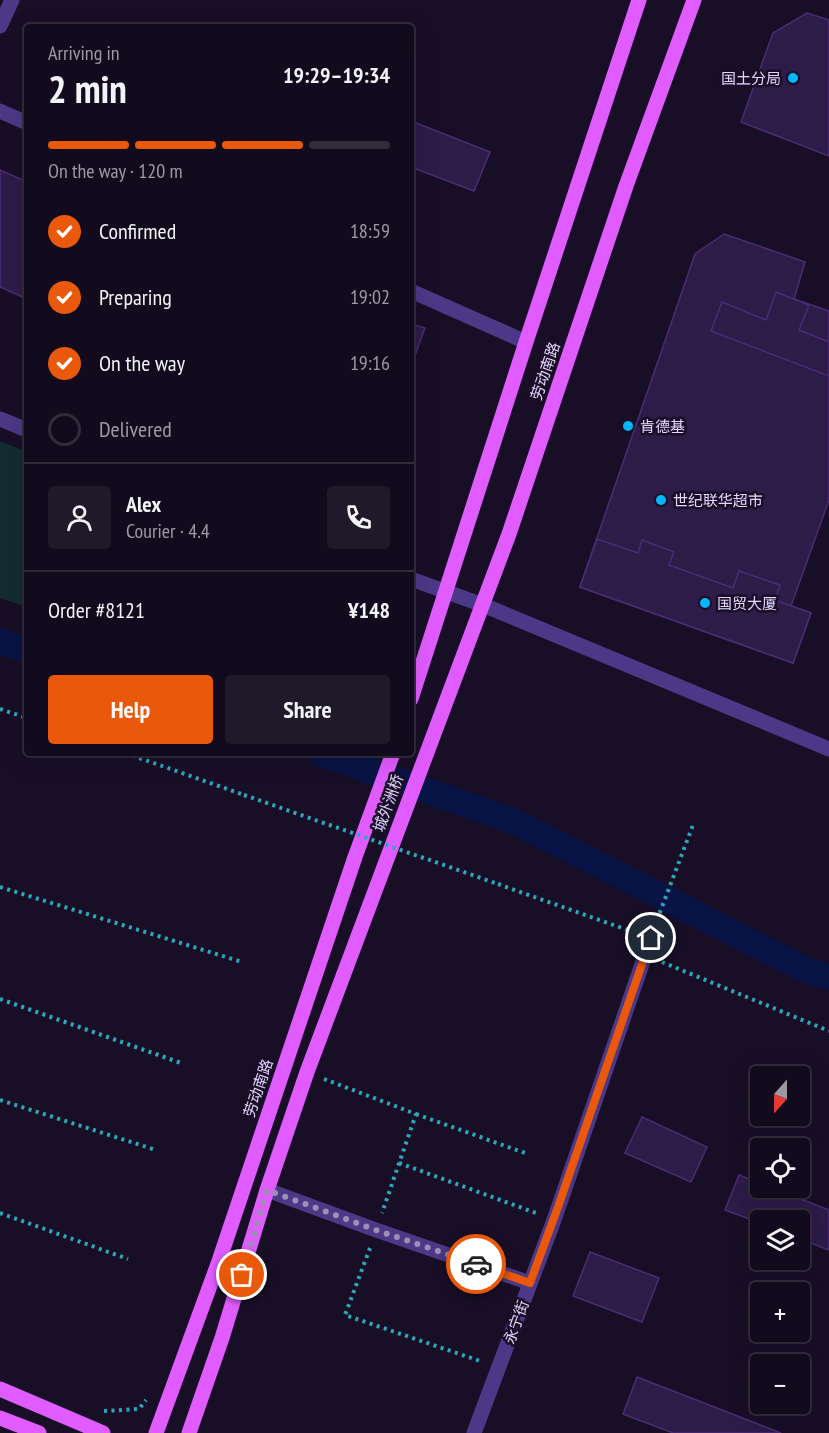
<!DOCTYPE html>
<meta charset="utf-8">
<style>
:root{--surface:#120b1d;--page:#1f192a;--text:#f1f3f6;--muted:#9c9ba4;--line:#312b3b;--accent:#ea580c}
body{margin:0;font-family:"PT Sans Narrow","Noto Sans SC",sans-serif;background:var(--page);color:var(--text);height:100vh;display:flex;flex-direction:column;font-size:22px;white-space:nowrap}
*{box-sizing:border-box;margin:0}
p{font-size:20px;color:var(--muted)}
.icon{flex:none;width:33px;height:33px;fill:none;stroke:currentColor;stroke-width:2;stroke-linecap:round;stroke-linejoin:round}
.map{position:relative;flex:1;overflow:hidden}
.drawer{position:absolute;left:24px;top:24px;width:390px;height:732px;display:flex;flex-direction:column;background:var(--surface);border-radius:6px;box-shadow:0 6px 24px #0002,0 0 0 2px var(--line)}
.drawer>*{flex:none}
.needle{width:39px;rotate:201deg}
.buttons{position:absolute;left:750px;top:1066px;display:grid;gap:12px}
.buttons a{display:grid;place-items:center;width:60px;height:60px;border-radius:6px;background:var(--surface);box-shadow:0 6px 24px #0002,0 0 0 2px var(--line);font-size:30px}
.pin{position:absolute;display:grid;place-items:center;width:51px;height:51px;color:#fff;margin:-26px;border:3px solid #fff;border-radius:50%;box-shadow:0 2px 6px #0007}
.courier{position:absolute;display:grid;place-items:center;width:60px;height:60px;margin:-30px;border:4px solid #ea580c;border-radius:50%;background:#fff;color:#222;box-shadow:0 2px 8px #0007}
.headline em{font-style:normal;font-weight:800}
.headline div{display:flex;flex-direction:column-reverse}
.headline{display:flex;align-items:center;justify-content:space-between;height:102px;padding:0 24px}
h1{font-size:39px;font-weight:800;line-height:45px}
.bar{display:grid;grid-template-columns:repeat(4,1fr);gap:9px 6px;align-content:center;height:72px;padding:0 24px}
.bar i{height:8px;border-radius:4px;background:var(--line)}
.bar .current{background:var(--accent)}
.bar p{grid-column:span 4}
.line{display:flex;align-items:center;gap:15px;padding:0 24px;border-top:2px solid var(--line)}
.line div{flex:1}
.round{display:grid;place-items:center;flex:none;width:63px;height:63px;border-radius:6px;background:var(--page)}
ol{padding:0 24px;list-style:none}
li{display:flex;align-items:center;gap:18px;height:66px}
li p{margin-inline-start:auto}
li .icon{padding:6px;border-radius:50%;background:var(--accent);color:#fff;stroke-width:4}
li:last-child{color:var(--muted)}
li i{width:33px;height:33px;border:3px solid var(--line);border-radius:50%}
.primary-button{display:flex;gap:12px;margin-top:auto;padding:12px 24px}
.primary-button a{flex:1;height:69px;border-radius:6px;background:var(--accent);color:#fff;font-size:24px;font-weight:800;line-height:69px;text-align:center}
.primary-button a+a{background:var(--page);color:var(--text)}
.map>svg:first-child{display:block}
</style>
<div class="map">
<svg width="829" height="1433" viewBox="0 0 829 1433">
<rect width="100%" height="100%" fill="#180f27"/>
<path fill="#122c31" d="M0,441l27,11v155l-27,-9z"/>
<g fill="none" stroke-linecap="round" stroke-linejoin="round">
<g stroke="#091446" stroke-width="26">
<path d="M0,641l27,9"/>
<path d="M320,753l195,69 293,149 21,6"/>
</g>
</g>
<g fill="#2d1b48" stroke="#492c75" stroke-width="1.5">
<path d="M807,13l22,7v136l-88,-34 32,-89z"/>
<path d="M411,121l79,31 -16,39 -63,-24z"/>
<path d="M0,170l27,12v117l-27,-12z"/>
<path d="M724,234l81,28 -11,37 35,12v189l-38,106 20,7 -18,50 -213,-76 115,-333z"/>
<path d="M776,292l33,13 -10,25 30,12v34l-118,-45 11,-29 44,18z"/>
<path d="M411,324l14,4 -14,38z"/>
<path d="M597,539l41,14 4,-13 32,12 -5,13 64,23 6,-17 41,14 -5,15 36,13 -18,50 -213,-76z"/>
<path d="M642,1117l65,30 -16,35 -66,-29z"/>
<path d="M739,1175l21,8v5h13l56,22v40l-29,-11v-18h-40v2l-35,-13z"/>
<path d="M590,1252l69,26 -17,44 -69,-26z"/>
<path d="M637,1377l144,56h-108l-50,-19z"/>
</g>
<g fill="none" stroke-linecap="round" stroke-linejoin="round">
<g stroke="#2da8bb" stroke-width="4" stroke-dasharray="3 4.5" stroke-linecap="butt">
<path d="M0,709l27,9"/>
<path d="M125,753l119,42"/>
<path d="M498,884l135,48"/>
<path d="M0,887l242,75"/>
<path d="M657,920l36,-95"/>
<path d="M662,962l167,69"/>
<path d="M0,999l181,64"/>
<path d="M324,1079l92,35 -34,99"/>
<path d="M0,1100l156,50"/>
<path d="M416,1114l109,39"/>
<path d="M399,1163l137,50"/>
<path d="M0,1213l128,46"/>
<path d="M370,1248l-25,67 138,47"/>
<path d="M104,1411l35,-2 7,-9"/>
</g>
<g stroke="#4b3987" stroke-width="15">
<path d="M0,26l12,-26"/>
<path d="M0,111l27,12"/>
<path d="M411,291l115,51"/>
<path d="M0,419l27,11"/>
<path d="M411,579l72,26 346,144"/>
<path d="M267,1190l109,40 154,53"/>
<path d="M474,1433l80,-213 97,-282"/>
</g>
<g stroke="#e15cff" stroke-width="15">
<path d="M411,699l115,-357 113,-342"/>
<path d="M0,1389l103,44"/>
<path d="M0,1418l39,15"/>
<path d="M156,1433l63,-172 136,-404 38,-104"/>
<path d="M189,1433l33,-95 45,-148 40,-118 202,-538 117,-348 68,-186"/>
</g>
<path stroke="#2da8bb" stroke-width="4" stroke-dasharray="3 4.5" stroke-linecap="butt" d="M244,795l254,89"/>
</g>
<g fill="none" stroke-linecap="round" stroke-linejoin="round">
<path stroke="#9b90b3" stroke-width="6" stroke-dasharray="0 10.8" d="M242,1275l25,-85 109,40 100,34"/>
<path stroke="#ea580c" stroke-width="8" d="M476,1264l54,19 28,-76 93,-269"/>
</g>
<g fill="#01b5ff" stroke="#180f27" stroke-width="2">
<circle cx="793" cy="78" r="6"/>
<circle cx="628" cy="426" r="6"/>
<circle cx="661" cy="500" r="6"/>
<circle cx="705" cy="603" r="6"/>
</g>
<g text-anchor="middle" dominant-baseline="central" stroke-width="5" stroke-linejoin="round" paint-order="stroke">
<g font-size="15" fill="#e2d5ff" stroke="#180f27" text-anchor="start">
<text x="781" y="78" text-anchor="end">国土分局</text>
<text x="640" y="426">肯德基</text>
<text x="673" y="500">世纪联华超市</text>
<text x="717" y="603">国贸大厦</text>
</g>
<g font-size="15" fill="#e2d5ff" stroke="#180f27">
<text transform="translate(545 371) rotate(-71)">劳动南路</text>
<text transform="translate(388 803) rotate(-70)">城外洲桥</text>
<text transform="translate(258 1088) rotate(-71)">劳动南路</text>
<text transform="translate(516 1322) rotate(-70)">永宁街</text>
</g>
</g>
</svg>
<div class="buttons">
<a><svg class="needle" viewBox="-14 -14 28 28"><path d="M0-13l5 13h-10z" fill="#e53935"/><path d="M0 13l5-13h-10z" fill="#9c9ba4"/></svg></a>
<a><svg class="icon" aria-label="locate" viewBox="0 0 24 24"><circle cx="12" cy="12" r="6"/><path d="M12 2v4M12 18v4M2 12h4M18 12h4"/></svg></a>
<a><svg class="icon" aria-label="layers" viewBox="0 0 24 24"><path d="M12 4l9 5-9 5-9-5zM3 14l9 5 9-5"/></svg></a>
<a>+</a>
<a>−</a>
</div>
<div class="pin" style="left:242px;top:1275px;background:#ea580c"><svg class="icon" aria-label="bag" viewBox="0 0 24 24"><path d="M5 8h14l-1 12H6zM9 8a3 3 0 0 1 6 0"/></svg></div>
<div class="pin" style="left:651px;top:938px;background:#1f2937"><svg class="icon" aria-label="home" viewBox="0 0 24 24"><path d="M3 11l9-7 9 7M6 9v11h12V9"/></svg></div>
<div class="courier" style="left:476px;top:1264px"><svg class="icon" aria-label="car" viewBox="0 0 24 24"><path d="M5 17H2v-5l4-1 3-4h7l3 4 3 1v5h-3M9 17h6M6 11h13"/><circle cx="7" cy="17" r="2"/><circle cx="17" cy="17" r="2"/></svg></div>
<section class="drawer">
<div class="headline"><div><h1>2 min</h1><p>Arriving in</p></div><em>19:29–19:34</em></div>
<div class="bar"><i class="current"></i><i class="current"></i><i class="current"></i><i></i><p>On the way · 120 m</p></div>
<ol>
<li><svg class="icon" aria-label="check" viewBox="0 0 24 24"><path d="M5 12l5 5 9-10"/></svg>Confirmed<p>18:59</p></li>
<li><svg class="icon" aria-label="check" viewBox="0 0 24 24"><path d="M5 12l5 5 9-10"/></svg>Preparing<p>19:02</p></li>
<li><svg class="icon" aria-label="check" viewBox="0 0 24 24"><path d="M5 12l5 5 9-10"/></svg>On the way<p>19:16</p></li>
<li><i></i>Delivered</li>
</ol>
<div class="line" style="height:108px"><a class="round"><svg class="icon" aria-label="person" viewBox="0 0 24 24"><circle cx="12" cy="8" r="4"/><path d="M4 21q1-7 8-7t8 7"/></svg></a><div><b>Alex</b><p>Courier · 4.4</p></div><a class="round"><svg class="icon" aria-label="phone" viewBox="0 0 24 24"><path d="M5 4h4l2 5-3 2q2 4 5 5l2-3 5 2v4C11 20 4 13 5 4z"/></svg></a></div>
<div class="line" style="height:78px"><div>Order #8121</div><b>¥148</b></div>
<div class="primary-button"><a>Help</a><a>Share</a></div>
</section>
</div>
